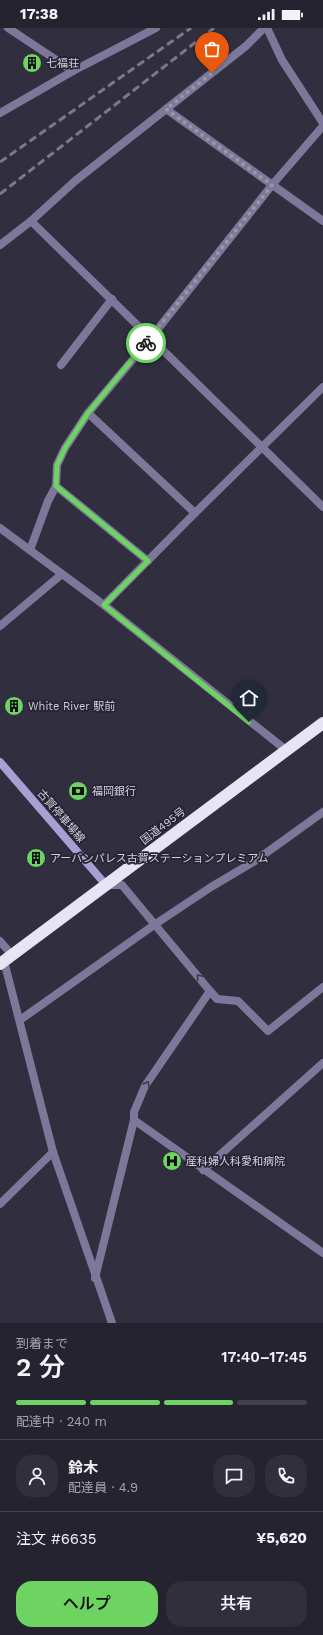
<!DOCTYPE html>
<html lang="ja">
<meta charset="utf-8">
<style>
:root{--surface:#25232f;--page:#312f3b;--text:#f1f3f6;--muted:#a3a4aa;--line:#42404b;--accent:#6dd361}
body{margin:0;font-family:"Work Sans","Noto Sans JP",sans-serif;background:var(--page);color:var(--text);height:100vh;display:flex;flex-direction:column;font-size:15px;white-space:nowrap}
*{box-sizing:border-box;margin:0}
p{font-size:13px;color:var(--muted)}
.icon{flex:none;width:22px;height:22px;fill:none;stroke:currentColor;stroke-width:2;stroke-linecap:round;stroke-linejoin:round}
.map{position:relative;height:1295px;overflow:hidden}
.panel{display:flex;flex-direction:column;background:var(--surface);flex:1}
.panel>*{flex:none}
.pin{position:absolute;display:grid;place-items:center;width:34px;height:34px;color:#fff;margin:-41px -17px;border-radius:50% 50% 50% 0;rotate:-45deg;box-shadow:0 0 4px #0007}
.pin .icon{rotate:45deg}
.courier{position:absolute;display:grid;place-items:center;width:40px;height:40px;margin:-20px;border:3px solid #6dd361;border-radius:50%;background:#fff;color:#222;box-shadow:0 1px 5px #0007}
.head em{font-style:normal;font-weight:600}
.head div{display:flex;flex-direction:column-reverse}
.head{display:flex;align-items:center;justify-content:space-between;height:68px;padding:0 16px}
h1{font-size:26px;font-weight:600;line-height:30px}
.bar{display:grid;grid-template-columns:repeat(4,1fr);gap:6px 4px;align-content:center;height:48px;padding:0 16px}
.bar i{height:5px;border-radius:3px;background:var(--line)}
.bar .selected{background:var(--accent)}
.bar p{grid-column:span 4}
.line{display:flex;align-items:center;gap:10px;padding:0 16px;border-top:1px solid var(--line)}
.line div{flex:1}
.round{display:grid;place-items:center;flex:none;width:42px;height:42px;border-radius:16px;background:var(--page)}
.cta{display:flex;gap:8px;margin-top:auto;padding:8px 16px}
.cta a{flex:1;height:46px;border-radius:16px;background:var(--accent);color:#111;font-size:16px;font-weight:600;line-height:46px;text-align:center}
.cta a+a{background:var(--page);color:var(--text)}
.status{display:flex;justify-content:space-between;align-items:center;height:28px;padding:0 20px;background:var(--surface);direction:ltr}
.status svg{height:11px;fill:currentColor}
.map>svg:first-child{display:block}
</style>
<div class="status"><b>17:38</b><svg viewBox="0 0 49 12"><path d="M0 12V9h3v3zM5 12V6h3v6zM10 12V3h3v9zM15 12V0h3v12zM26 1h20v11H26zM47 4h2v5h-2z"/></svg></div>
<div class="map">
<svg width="323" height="1295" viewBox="0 0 323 1295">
<rect width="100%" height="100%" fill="#312f3f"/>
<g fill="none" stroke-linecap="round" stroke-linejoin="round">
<g stroke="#7d789a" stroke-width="8">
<path d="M8,0l65,43"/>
<path d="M267,0l15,32 41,63"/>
<path d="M166,81l157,112"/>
<path d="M0,85l73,-42 83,-43"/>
<path d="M31,193l292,286"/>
<path d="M0,217l31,-24 44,-40 171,-135 18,-18"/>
<path d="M61,337l51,-66"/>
<path d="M88,385l107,100"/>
<path d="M56,458l92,75"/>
<path d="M0,500l104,77 182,145"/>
<path d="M30,522l18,-49 8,-15 1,-21 8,-17 23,-35 62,-74 122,-154 51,-59"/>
<path d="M104,577l91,-92 128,-126"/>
<path d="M0,598l62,-52"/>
<path d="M0,913l12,14"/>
<path d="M4,933l49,191 59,171"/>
<path d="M210,963l7,8 21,2 30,30 55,-44"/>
<path d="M20,992l134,-95 57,-38 44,-26 68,-49"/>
<path d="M134,1092l189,133"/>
<path d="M203,1142l120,-107"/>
<path d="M0,1176l53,-52"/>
<path d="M95,1250l39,-158v-8l11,-26 65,-95 -88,-106h-15"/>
</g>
<path stroke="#a8a0d5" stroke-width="8" d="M0,734l106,123"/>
<path stroke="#e7e5f5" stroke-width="12" d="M0,936l323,-241"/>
<g stroke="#7b7987" stroke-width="3" stroke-dasharray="8 4" stroke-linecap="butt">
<path d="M0,134l191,-134"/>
<path d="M0,166l214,-166"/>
</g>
</g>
<defs><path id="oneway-chevron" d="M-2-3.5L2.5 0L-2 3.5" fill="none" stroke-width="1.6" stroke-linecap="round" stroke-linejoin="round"/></defs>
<g stroke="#3c3a4e">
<use href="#oneway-chevron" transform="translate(199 949) rotate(-130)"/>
<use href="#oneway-chevron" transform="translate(147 1056) rotate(-59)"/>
</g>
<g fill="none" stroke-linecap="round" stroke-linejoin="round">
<path stroke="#9a98a5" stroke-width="4" stroke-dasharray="0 7.2" d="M146,315l126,-158 -106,-76 46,-36"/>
<path stroke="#6dd361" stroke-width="5" d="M146,315l-58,70 -23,35 -8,17 -1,21 92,75 -44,44 145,117"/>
</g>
<defs>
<symbol id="building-disc" viewBox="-11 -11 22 22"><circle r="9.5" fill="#6dd361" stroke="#272535"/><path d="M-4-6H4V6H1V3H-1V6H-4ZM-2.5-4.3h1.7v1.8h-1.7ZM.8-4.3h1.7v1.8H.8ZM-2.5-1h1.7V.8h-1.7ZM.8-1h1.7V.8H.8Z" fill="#111"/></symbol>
<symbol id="bank-disc" viewBox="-11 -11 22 22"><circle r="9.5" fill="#6dd361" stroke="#272535"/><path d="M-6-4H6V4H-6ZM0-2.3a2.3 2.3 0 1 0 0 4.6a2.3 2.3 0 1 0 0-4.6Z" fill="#111"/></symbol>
<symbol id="hospital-disc" viewBox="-11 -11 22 22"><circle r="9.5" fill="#6dd361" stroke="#272535"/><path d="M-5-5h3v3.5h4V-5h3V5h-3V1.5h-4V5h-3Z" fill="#111"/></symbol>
</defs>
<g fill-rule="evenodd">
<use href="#building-disc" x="21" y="24" width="22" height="22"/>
<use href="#building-disc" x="3" y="667" width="22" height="22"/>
<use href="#bank-disc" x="67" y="752" width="22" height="22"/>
<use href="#building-disc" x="25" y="819" width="22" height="22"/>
<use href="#hospital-disc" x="161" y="1122" width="22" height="22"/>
</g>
<g text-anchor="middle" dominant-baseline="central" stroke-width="3.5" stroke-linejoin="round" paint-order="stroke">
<g font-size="11" fill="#d3d1dc" stroke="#272535" text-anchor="start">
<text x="46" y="35">七福荘</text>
<text x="28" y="678">White River 駅前</text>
<text x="92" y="763">福岡銀行</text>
<text x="50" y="830">アーバンパレス古賀ステーションプレミアム</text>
<text x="186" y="1133">産科婦人科愛和病院</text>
</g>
<g font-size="11" fill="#d3d1dc" stroke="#272535">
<text transform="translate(61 788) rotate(49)">古賀停車場線</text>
<text transform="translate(163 798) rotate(-37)">国道495号</text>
</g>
</g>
</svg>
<div class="pin" style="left:212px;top:45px;background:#ea580c"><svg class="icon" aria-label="bag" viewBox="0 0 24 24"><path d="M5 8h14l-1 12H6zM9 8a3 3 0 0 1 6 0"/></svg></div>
<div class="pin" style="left:249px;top:694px;background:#1f2937"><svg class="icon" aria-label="home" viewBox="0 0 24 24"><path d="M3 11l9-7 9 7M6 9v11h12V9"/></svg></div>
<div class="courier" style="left:146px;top:315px"><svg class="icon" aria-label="bike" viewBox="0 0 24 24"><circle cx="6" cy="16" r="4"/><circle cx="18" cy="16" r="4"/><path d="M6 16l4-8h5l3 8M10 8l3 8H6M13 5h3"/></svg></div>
</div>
<section class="panel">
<div class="head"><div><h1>2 分</h1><p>到着まで</p></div><em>17:40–17:45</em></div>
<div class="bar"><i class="selected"></i><i class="selected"></i><i class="selected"></i><i></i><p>配達中 · 240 m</p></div>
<div class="line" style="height:72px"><a class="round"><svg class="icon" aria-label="person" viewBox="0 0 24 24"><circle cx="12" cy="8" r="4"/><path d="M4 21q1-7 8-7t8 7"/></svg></a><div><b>鈴木</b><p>配達員 · 4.9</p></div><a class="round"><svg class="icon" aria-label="chat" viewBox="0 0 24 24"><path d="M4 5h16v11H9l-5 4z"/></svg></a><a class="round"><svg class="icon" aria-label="phone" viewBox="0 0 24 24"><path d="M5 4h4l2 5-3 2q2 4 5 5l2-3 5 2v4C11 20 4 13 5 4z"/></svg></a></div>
<div class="line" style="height:52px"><div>注文 #6635</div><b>¥5,620</b></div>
<div class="cta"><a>ヘルプ</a><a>共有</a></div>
</section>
